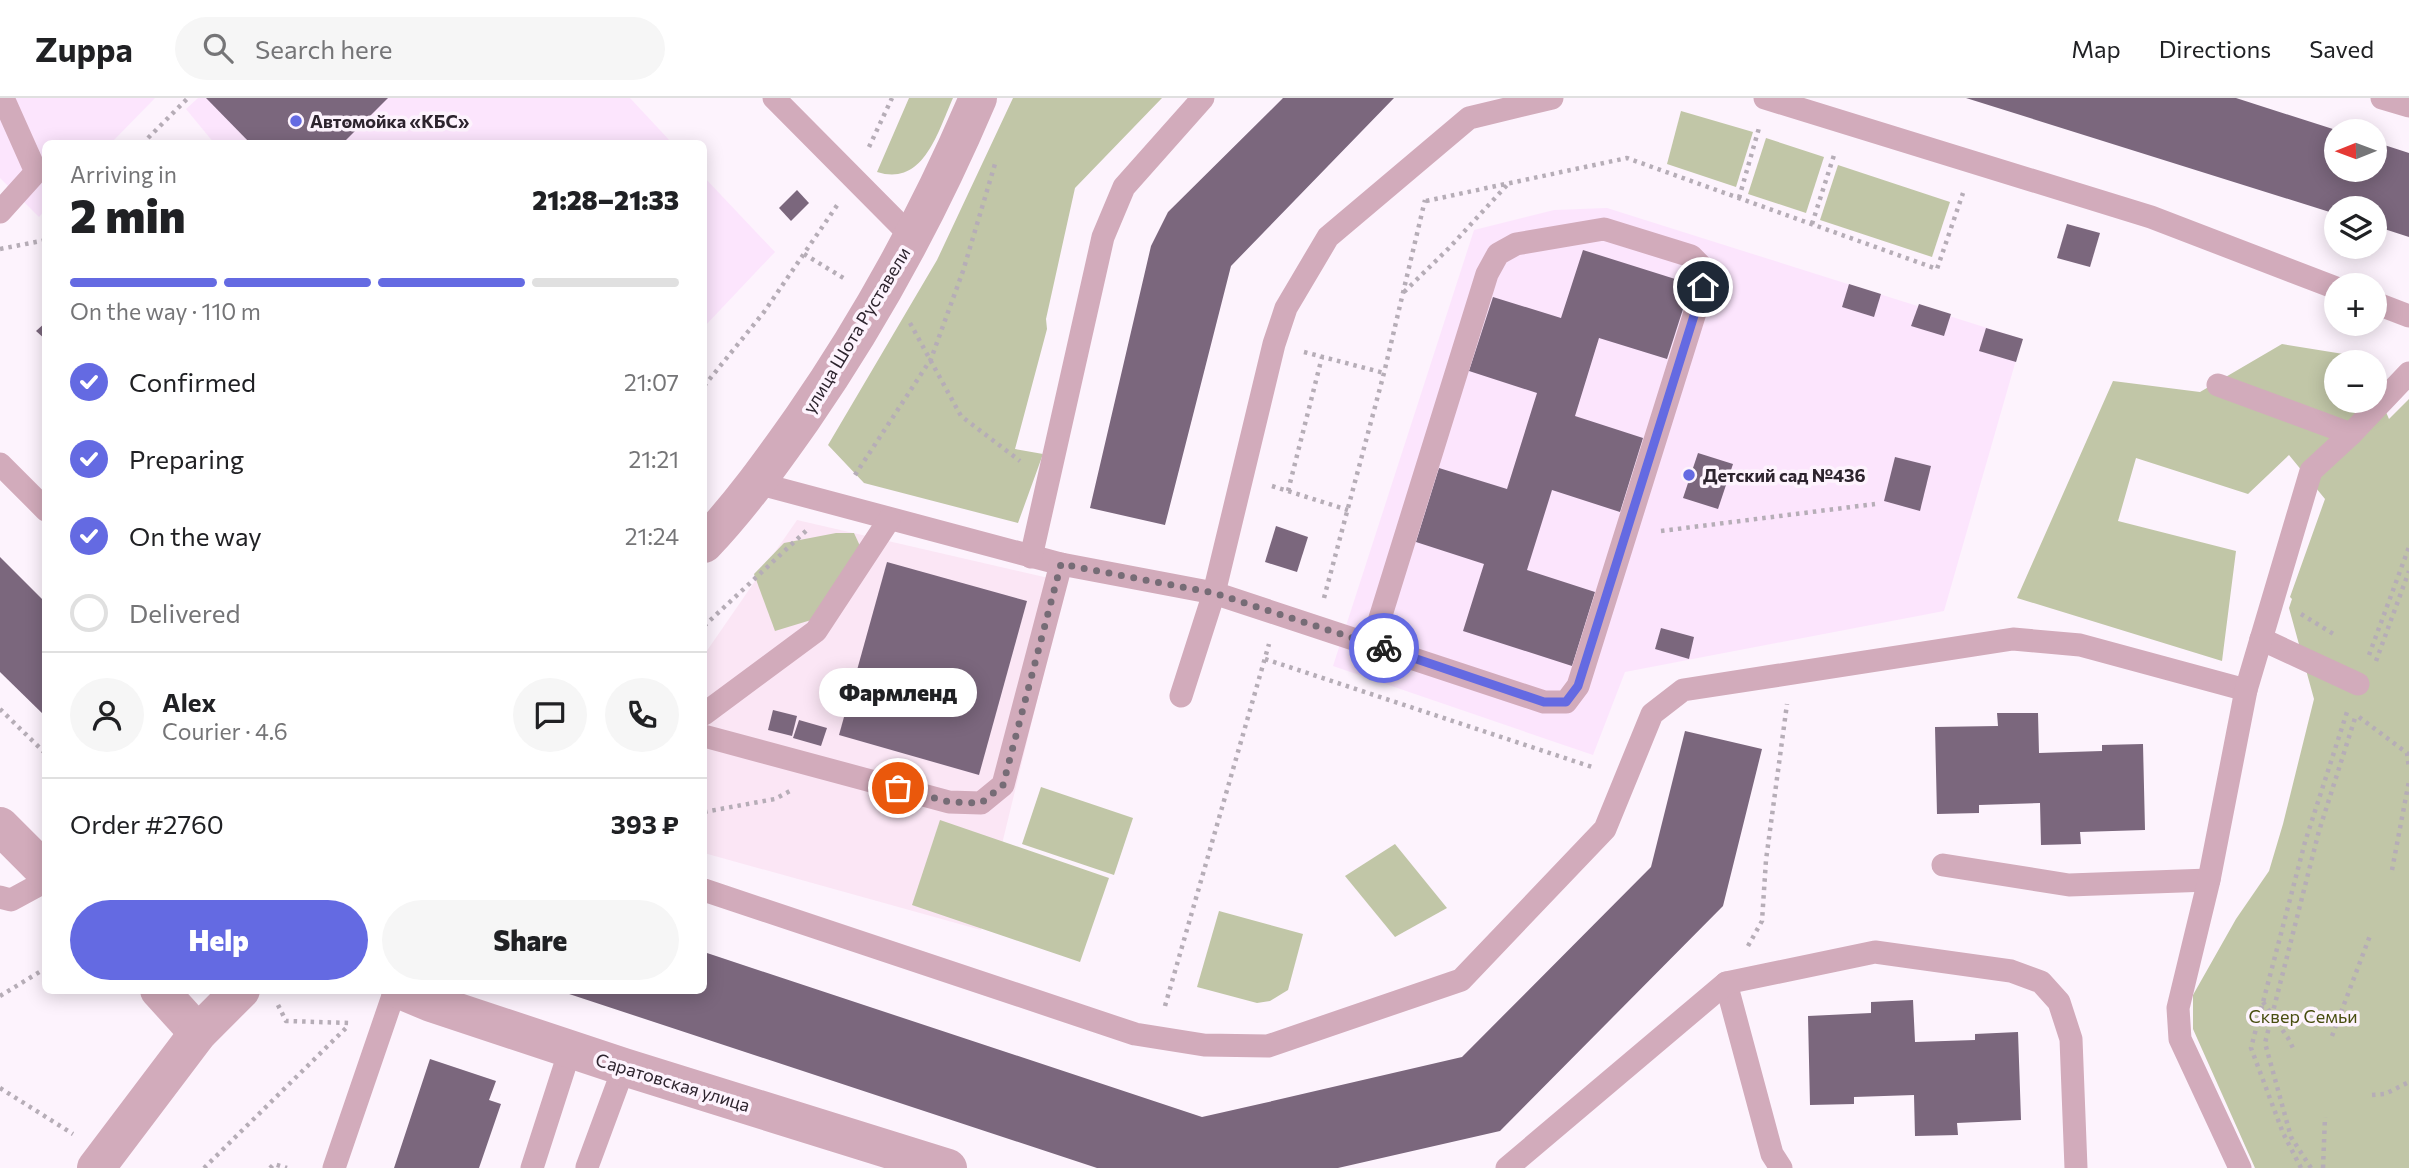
<!DOCTYPE html>
<meta charset="utf-8">
<style>
:root{--surface:#fff;--page:#f6f6f6;--text:#202124;--muted:#757577;--line:#e0e0e0;--accent:#646ae2}
body{margin:0;font-family:Commissioner,sans-serif;background:var(--page);color:var(--text);height:100vh;display:flex;flex-direction:column;font-size:26px;white-space:nowrap}
*{box-sizing:border-box;margin:0}
p{font-size:23px;color:var(--muted)}
.icon{flex:none;width:38px;height:38px;fill:none;stroke:currentColor;stroke-width:2;stroke-linecap:round;stroke-linejoin:round}
.map{position:relative;flex:1;overflow:hidden}
.details{position:absolute;left:42px;top:42px;width:665px;height:854px;display:flex;flex-direction:column;background:var(--surface);border-radius:10px;box-shadow:0 4px 18px #0003}
.details>*{flex:none}
.needle{width:46px;rotate:269deg}
.buttons{position:absolute;left:2324px;top:21px;display:grid;gap:14px}
.buttons a{display:grid;place-items:center;width:63px;height:63px;border-radius:50%;background:var(--surface);box-shadow:0 4px 18px #0003;font-size:35px}
.pin{position:absolute;display:grid;place-items:center;width:60px;height:60px;color:#fff;margin:-30px;border:4px solid #fff;border-radius:50%;box-shadow:0 2px 7px #0007}
.courier{position:absolute;display:grid;place-items:center;width:70px;height:70px;margin:-35px;border:5px solid #646ae2;border-radius:50%;background:#fff;color:#222;box-shadow:0 2px 9px #0007}
.bubble{position:absolute;height:49px;border-radius:24px;background:var(--surface);box-shadow:0 4px 18px #0003;font-size:23px;font-weight:800;line-height:49px;text-align:center}
.headline em{font-style:normal;font-weight:800}
.headline div{display:flex;flex-direction:column-reverse}
.headline{display:flex;align-items:center;justify-content:space-between;height:119px;padding:0 28px}
h1{font-size:46px;font-weight:800;line-height:52px}
.bar{display:grid;grid-template-columns:repeat(4,1fr);gap:10px 7px;align-content:center;height:84px;padding:0 28px}
.bar i{height:9px;border-radius:5px;background:var(--line)}
.bar .current{background:var(--accent)}
.bar p{grid-column:span 4}
.line{display:flex;align-items:center;gap:18px;padding:0 28px;border-top:2px solid var(--line)}
.line div{flex:1}
.round{display:grid;place-items:center;flex:none;width:74px;height:74px;border-radius:37px;background:var(--page)}
ol{padding:0 28px;list-style:none}
li{display:flex;align-items:center;gap:21px;height:77px}
li p{margin-inline-start:auto}
li .icon{padding:7px;border-radius:50%;background:var(--accent);color:#fff;stroke-width:4}
li:last-child{color:var(--muted)}
li i{width:38px;height:38px;border:4px solid var(--line);border-radius:50%}
.cta{display:flex;gap:14px;margin-top:auto;padding:14px 28px}
.cta a{flex:1;height:80px;border-radius:42px;background:var(--accent);color:#fff;font-size:28px;font-weight:800;line-height:80px;text-align:center}
.cta a+a{background:var(--page);color:var(--text)}
header{display:flex;align-items:center;gap:42px;box-sizing:border-box;height:98px;padding:0 35px;background:var(--surface);border-bottom:2px solid var(--line)}
header strong{font-size:33px}
nav{display:flex;gap:38px;margin-inline-start:auto;font-size:24px}
.search{width:490px;height:63px;background:var(--page);display:flex;align-items:center;gap:18px;box-sizing:border-box;padding:0 24px;border-radius:38px;color:var(--muted);font-size:26px}
.map>svg:first-child{display:block}
</style>
<header>
<strong>Zuppa</strong>
<div class="search"><svg class="icon" aria-label="search" viewBox="0 0 24 24"><circle cx="10" cy="10" r="6"/><path d="M15 15l6 6"/></svg>Search here</div>
<nav><a>Map</a><a>Directions</a><a>Saved</a></nav>
</header>
<div class="map">
<svg width="2409" height="1070" viewBox="0 0 2409 1070">
<rect width="100%" height="100%" fill="#fdf3fd"/>
<path fill="#fbe6f5" d="M797,422l269,62 -85,348 -277,-77v-198z"/>
<g fill="#fce5fd">
<path d="M0,0h155l-44,45 -65,1 -1,66 -6,7 -39,-39z"/>
<path d="M198,0h432l42,45h-458l-28,-34z"/>
<path d="M704,79l71,75 -71,75z"/>
<path d="M1607,110l415,131 -78,272 -319,61 -32,83 -260,-89 141,-436 80,-20z"/>
</g>
<g fill="#c1c6a7">
<path d="M909,0h44c-15,33 -29,89 -76,74z"/>
<path d="M1013,0h149l-87,90 -29,131 1,10 -32,120 28,5 -25,69 -154,-40 -36,-38 109,-185z"/>
<path d="M1681,13l72,21 -17,55 -69,-23z"/>
<path d="M1766,40l58,19 -18,56 -58,-19z"/>
<path d="M1838,67l112,37 -18,55 -112,-37z"/>
<path d="M2282,246l80,13 2,5h-28v39h39v-14l14,32 20,-20v769h-154l-62,-139v-34l43,-76 33,-48 14,-47 31,-125 -25,-91 3,-9 -2,-2 35,-98 -36,-44 -41,39 -112,-36 -18,63 118,30 -14,110 -205,-63 96,-217 87,11z"/>
<path d="M836,435h18l6,13 -39,71 -46,14 -21,-57 30,-31z"/>
<path d="M1041,689l92,31 -19,57 -92,-31z"/>
<path d="M940,722l169,58 -29,84 -168,-57z"/>
<path d="M1395,746l52,64 -52,29 -50,-61z"/>
<path d="M1219,813l84,23 -15,56 -18,11 -13,2 -60,-16z"/>
</g>
<g fill="#7b677d">
<path d="M206,0h182l-46,46h-91z"/>
<path d="M1283,0h111l-163,168 -66,259 -75,-17 61,-262 17,-34z"/>
<path d="M1966,0h270l100,32v40h39v-28l34,11v84l-34,-11v-18h-39v6z"/>
<path d="M797,92l12,13 -18,18 -12,-13z"/>
<path d="M2067,126l33,9 -10,34 -33,-9z"/>
<path d="M1583,152l108,34 -24,75 -68,-21 -24,78 68,22 -23,74 -68,-22 -25,80 68,22 -23,74 -109,-35 21,-67 -68,-22 23,-74 68,21 30,-96 -68,-22 24,-74 68,21z"/>
<path d="M1849,186l32,10 -7,23 -32,-10z"/>
<path d="M1919,206l32,10 -7,22 -33,-10z"/>
<path d="M46,224v18l-10,-9z"/>
<path d="M1986,230l37,11 -7,23 -37,-11z"/>
<path d="M1698,355l35,11 -15,45 -35,-11z"/>
<path d="M1895,359l36,9 -11,45 -36,-10z"/>
<path d="M1276,428l32,11 -11,35 -32,-10z"/>
<path d="M0,459l46,46v114l-46,-45z"/>
<path d="M887,464l140,39 -48,174 -140,-40z"/>
<path d="M1661,530l33,9 -5,22 -34,-10z"/>
<path d="M773,612l24,6 -5,20 -24,-6z"/>
<path d="M1997,615h41l1,40 63,-2v-6l41,-1 2,86 -65,2 1,12 -40,1 -1,-42 -61,2v8l-42,1 -2,-87 63,-1z"/>
<path d="M799,622l28,8 -6,18 -28,-8z"/>
<path d="M1685,633l77,18 -39,157 -223,225 -162,37h-241l-537,-177 144,-1v-38l498,165 62,-14 198,-46 189,-190z"/>
<path d="M1913,902l2,42 60,-2v-6l43,-2 3,88 -64,3 1,12 -43,1 -1,-41 -60,2v7l-44,1 -2,-89 63,-3v-11z"/>
<path d="M430,961l66,22 -7,19 12,4 -22,64h-85z"/>
</g>
<g fill="none" stroke-linecap="round" stroke-linejoin="round">
<g stroke="#b6adb7" stroke-width="4.5" stroke-dasharray="3.5 5" stroke-linecap="butt">
<path d="M142,46l46,-46"/>
<path d="M869,49l23,-49"/>
<path d="M1739,100l20,-70"/>
<path d="M1426,103l201,-43 310,111 26,-76"/>
<path d="M1812,126l23,-72"/>
<path d="M0,151l46,-9"/>
<path d="M804,156l41,25"/>
<path d="M1404,194l45,-44 58,-63"/>
<path d="M910,225l51,93 59,45"/>
<path d="M1304,254l80,21"/>
<path d="M704,288l60,-74 74,-108"/>
<path d="M855,377l76,-116 32,-88 32,-107"/>
<path d="M1272,388l76,24"/>
<path d="M1288,393l34,-134"/>
<path d="M1661,433l214,-27"/>
<path d="M1324,500l60,-225 41,-173"/>
<path d="M2301,516l34,21"/>
<path d="M704,528l104,-97"/>
<path d="M2369,557l40,-108"/>
<path d="M1265,561l330,109"/>
<path d="M2376,563l33,-90"/>
<path d="M0,611l46,45"/>
<path d="M2359,619l48,36 2,15"/>
<path d="M704,714l71,-13 15,-8"/>
<path d="M2392,772l17,-89"/>
<path d="M1748,848l14,-25 4,-61 21,-156"/>
<path d="M0,898l46,-28"/>
<path d="M2263,904l25,36 7,14"/>
<path d="M278,907l8,16 64,2"/>
<path d="M1165,908l104,-362"/>
<path d="M2332,938l39,-103"/>
<path d="M0,990l73,46"/>
<path d="M2372,997l13,-1 24,-12"/>
<path d="M204,1070l144,-142"/>
<path d="M270,1070l4,-4 13,4"/>
<path d="M2301,1070l-18,-35 -32,-85 54,-206 42,-130"/>
<path d="M2311,1070l-20,-31 -26,-94 54,-212 37,-116"/>
<path d="M2323,1070l2,-51"/>
</g>
<g stroke="#d2abbb" stroke-width="23">
<path d="M774,0l138,139"/>
<path d="M1765,0l386,119 185,71"/>
<path d="M2382,0l27,8"/>
<path d="M0,114l36,-40 -33,-74"/>
<path d="M2375,205l34,13"/>
<path d="M2218,287l133,49"/>
<path d="M0,366l46,46"/>
<path d="M757,385l304,81 153,29 330,109h22l12,-16 125,-399 -1,-20 -11,-11 -87,-27 -88,15 -18,10 -11,20 -115,370"/>
<path d="M1031,459l72,-320 21,-50 79,-89"/>
<path d="M2261,541l97,45"/>
<path d="M1181,598l33,-103 60,-249 12,-36 42,-71 141,-119 83,-20"/>
<path d="M704,616l112,-83 73,-111"/>
<path d="M704,638l245,66 32,1 22,-18 58,-221"/>
<path d="M1943,767l126,20 140,-5"/>
<path d="M704,792l431,144 69,11 64,1 193,-66 144,-151 47,-115 31,-24 330,-51 67,6 166,45"/>
<path d="M0,799l11,3 35,-19"/>
<path d="M1726,885l46,171 9,14"/>
<path d="M587,1069l37,-100"/>
<path d="M334,1070l61,-178"/>
<path d="M532,1070l38,-118"/>
<path d="M1507,1070l219,-185 149,-31 136,19 30,11 18,20 12,37 5,129"/>
<path d="M2240,1070l-60,-129 -2,-31 31,-128 37,-190 65,-219 40,-37 58,-61"/>
</g>
<path stroke="#d2abbb" stroke-width="38" d="M400,892l31,13 193,64 324,101"/>
<g stroke="#d2abbb" stroke-width="38">
<path d="M704,446c37,-39 67,-81 98,-125 70,-101 128,-208 176,-321"/>
<path d="M0,728l46,46"/>
<path d="M159,892l39,43"/>
<path d="M96,1070l102,-135 43,-43"/>
</g>
</g>
<g fill="none" stroke-linecap="round" stroke-linejoin="round">
<path stroke="#766c76" stroke-width="7" stroke-dasharray="0 12.6" d="M898,690l51,14 32,1 22,-18 58,-221 153,29 170,55"/>
<path stroke="#646ae2" stroke-width="9" d="M1384,550l160,54h22l12,-16 125,-399"/>
</g>
<g fill="#646ae2" stroke="#fdf3fd" stroke-width="2.5">
<circle cx="296" cy="23" r="7"/>
<circle cx="1689" cy="377" r="7"/>
</g>
<g text-anchor="middle" dominant-baseline="central" stroke-width="7" stroke-linejoin="round" paint-order="stroke">
<g font-size="18" font-weight="bold" fill="#2d242e" stroke="#fdf3fd" text-anchor="start">
<text x="310" y="23">Автомойка «КБС»</text>
<text x="1703" y="377">Детский сад №436</text>
</g>
<g font-size="18" fill="#2d242e" stroke="#fdf3fd">
<text transform="translate(856 232) rotate(-59)">улица Шота Руставели</text>
<text transform="translate(673 984) rotate(17)">Саратовская улица</text>
</g>
<g font-size="18" fill="#484e10" stroke="#fdf3fd">
<text x="2303" y="918">Сквер Семьи</text>
</g>
</g>
</svg>
<div class="buttons">
<a><svg class="needle" viewBox="-14 -14 28 28"><path d="M0-13l5 13h-10z" fill="#e53935"/><path d="M0 13l5-13h-10z" fill="#757577"/></svg></a>
<a><svg class="icon" aria-label="layers" viewBox="0 0 24 24"><path d="M12 4l9 5-9 5-9-5zM3 14l9 5 9-5"/></svg></a>
<a>+</a>
<a>−</a>
</div>
<div class="pin" style="left:898px;top:690px;background:#ea580c"><svg class="icon" aria-label="bag" viewBox="0 0 24 24"><path d="M5 8h14l-1 12H6zM9 8a3 3 0 0 1 6 0"/></svg></div>
<div class="pin" style="left:1703px;top:189px;background:#1f2937"><svg class="icon" aria-label="home" viewBox="0 0 24 24"><path d="M3 11l9-7 9 7M6 9v11h12V9"/></svg></div>
<div class="courier" style="left:1384px;top:550px"><svg class="icon" aria-label="bike" viewBox="0 0 24 24"><circle cx="6" cy="16" r="4"/><circle cx="18" cy="16" r="4"/><path d="M6 16l4-8h5l3 8M10 8l3 8H6M13 5h3"/></svg></div>
<div class="bubble" style="left:819px;top:570px;width:158px">Фармленд</div>
<section class="details">
<div class="headline"><div><h1>2 min</h1><p>Arriving in</p></div><em>21:28–21:33</em></div>
<div class="bar"><i class="current"></i><i class="current"></i><i class="current"></i><i></i><p>On the way · 110 m</p></div>
<ol>
<li><svg class="icon" aria-label="check" viewBox="0 0 24 24"><path d="M5 12l5 5 9-10"/></svg>Confirmed<p>21:07</p></li>
<li><svg class="icon" aria-label="check" viewBox="0 0 24 24"><path d="M5 12l5 5 9-10"/></svg>Preparing<p>21:21</p></li>
<li><svg class="icon" aria-label="check" viewBox="0 0 24 24"><path d="M5 12l5 5 9-10"/></svg>On the way<p>21:24</p></li>
<li><i></i>Delivered</li>
</ol>
<div class="line" style="height:126px"><a class="round"><svg class="icon" aria-label="person" viewBox="0 0 24 24"><circle cx="12" cy="8" r="4"/><path d="M4 21q1-7 8-7t8 7"/></svg></a><div><b>Alex</b><p>Courier · 4.6</p></div><a class="round"><svg class="icon" aria-label="chat" viewBox="0 0 24 24"><path d="M4 5h16v11H9l-5 4z"/></svg></a><a class="round"><svg class="icon" aria-label="phone" viewBox="0 0 24 24"><path d="M5 4h4l2 5-3 2q2 4 5 5l2-3 5 2v4C11 20 4 13 5 4z"/></svg></a></div>
<div class="line" style="height:91px"><div>Order #2760</div><b>393 ₽</b></div>
<div class="cta"><a>Help</a><a>Share</a></div>
</section>
</div>
